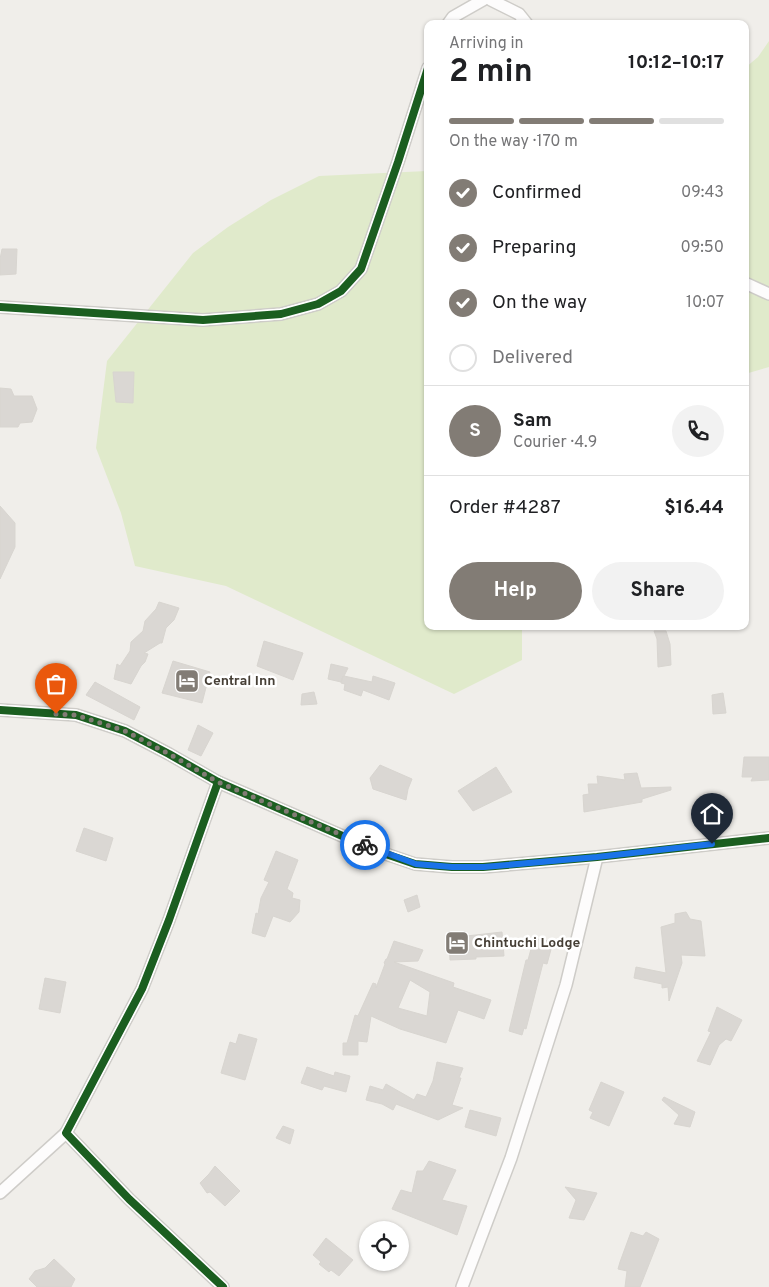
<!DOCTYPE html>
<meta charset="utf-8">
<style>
:root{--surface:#fff;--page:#f2f2f2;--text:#202124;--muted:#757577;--line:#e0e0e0;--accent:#827c75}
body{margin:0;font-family:Overpass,sans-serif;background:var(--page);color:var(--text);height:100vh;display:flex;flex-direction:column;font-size:19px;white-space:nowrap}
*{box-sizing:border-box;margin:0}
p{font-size:16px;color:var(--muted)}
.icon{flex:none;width:28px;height:28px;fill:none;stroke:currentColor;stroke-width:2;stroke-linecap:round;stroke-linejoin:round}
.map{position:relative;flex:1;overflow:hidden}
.sheet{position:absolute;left:424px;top:20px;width:325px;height:610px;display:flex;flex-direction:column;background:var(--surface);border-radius:10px;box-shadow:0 1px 4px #0004}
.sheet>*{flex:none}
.tools{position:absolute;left:359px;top:1221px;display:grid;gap:10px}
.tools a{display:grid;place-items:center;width:50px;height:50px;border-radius:50%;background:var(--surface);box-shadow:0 1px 4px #0004;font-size:25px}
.pin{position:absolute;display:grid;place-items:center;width:42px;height:42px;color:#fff;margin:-51px -21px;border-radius:50% 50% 50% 0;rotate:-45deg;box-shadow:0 0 5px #0007}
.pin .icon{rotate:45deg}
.courier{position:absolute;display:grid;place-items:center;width:50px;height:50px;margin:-25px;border:4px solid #1a73e8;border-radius:50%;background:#fff;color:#222;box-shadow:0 1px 6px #0007}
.head em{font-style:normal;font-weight:700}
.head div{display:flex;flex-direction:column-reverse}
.head{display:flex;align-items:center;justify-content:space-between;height:85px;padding:0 25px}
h1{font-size:32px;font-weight:700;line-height:38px}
.bar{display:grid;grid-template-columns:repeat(4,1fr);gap:8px 5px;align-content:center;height:60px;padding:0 25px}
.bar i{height:6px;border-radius:4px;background:var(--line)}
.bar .active{background:var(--accent)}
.bar p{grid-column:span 4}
.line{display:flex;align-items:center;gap:12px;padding:0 25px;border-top:1px solid var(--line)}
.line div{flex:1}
.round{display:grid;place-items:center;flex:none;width:52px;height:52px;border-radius:26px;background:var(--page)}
ol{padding:0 25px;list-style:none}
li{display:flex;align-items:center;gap:15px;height:55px}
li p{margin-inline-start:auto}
li .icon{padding:5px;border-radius:50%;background:var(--accent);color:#fff;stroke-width:4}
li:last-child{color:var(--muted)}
li i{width:28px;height:28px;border:2px solid var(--line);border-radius:50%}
.button{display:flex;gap:10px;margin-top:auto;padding:10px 25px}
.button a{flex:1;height:58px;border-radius:30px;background:var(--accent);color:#fff;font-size:20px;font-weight:700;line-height:58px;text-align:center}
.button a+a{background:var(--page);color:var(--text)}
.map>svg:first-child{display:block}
</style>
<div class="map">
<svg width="769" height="1287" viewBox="0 0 769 1287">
<rect width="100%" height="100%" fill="#f0eeea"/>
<g fill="#e0eacb">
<path d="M769,41v326l-24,7v-306l13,-11z"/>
<path d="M427,171l1,455h94v34l-68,34 -228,-108 -91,-20 -14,-53 -25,-65 11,-87 86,-108 35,-26 43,-27 48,-24z"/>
</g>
<g fill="#dad7d3" stroke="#d8d5d0" fill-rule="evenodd">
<path d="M2,249h15l-1,25 -16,1v-16z"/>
<path d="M113,372h21l-1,31 -17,-1z"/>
<path d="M0,388l11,1 3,7h18l5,13 -5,13 -12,1 -2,4h-18z"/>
<path d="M0,506l15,17v24l-15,32z"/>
<path d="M159,602l20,6 -5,12 -8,8 -4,15h-2l-16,10 4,1 -3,8 -4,4 -10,18 -17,-5 3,-15 3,2 10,-15 1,-9 12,-11 2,-10 11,-12z"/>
<path d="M654,631h12l4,13 1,21 -13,2 -1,-28z"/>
<path d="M264,641l39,12 -10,27 -36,-14z"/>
<path d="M173,661l37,11 -8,31 -40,-10z"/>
<path d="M331,664l17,4 -4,8 28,6 1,-6 22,7 -6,17 -26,-10 -2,6 -17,-6 1,-6 -4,-1 2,-7 -2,6 -13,-3z"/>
<path d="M95,682l45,25 -6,13 -48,-25z"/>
<path d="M314,692l3,12 -16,1 1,-11z"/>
<path d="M723,693l3,20 -13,1 -1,-19z"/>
<path d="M198,725l15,8 -12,23 -13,-6z"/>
<path d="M744,757h25v23l-18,1 2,-4h-11z"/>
<path d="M380,765l32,14 -4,10 -2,11 -33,-11 -3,-11z"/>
<path d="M496,767l16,25 -39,19 -15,-20z"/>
<path d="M637,773l4,15 30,-1v3l-29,9v3l-58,10 -1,-17 6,-1 -1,-10h10l-1,-8 28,4 -1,-6z"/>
<path d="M84,828l29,10 -7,23 -30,-10z"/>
<path d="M276,851l22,9 -11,29 6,4 -1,5 8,2 -1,12 -9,10 -17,-6 -8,21 -13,-4 4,-20 2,1 3,-16 8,-16 -5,-2z"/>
<path d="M417,895l3,12 -12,5 -4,-12z"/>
<path d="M686,912l4,7 11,2 4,35 -24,-1 1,8 -13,38 -1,-14 -6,1v-4l-28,-6 2,-11 30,6 -5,-46 14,-4v-9z"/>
<path d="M502,932l2,24 -28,1v2l-26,1 -1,-22z"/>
<path d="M534,938l19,4 -6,22 -4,-1 -17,66 -2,-1 -2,7 -13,-4 17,-71h2z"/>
<path d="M394,941l29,9 -5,11 -24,1 60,21 -1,4 38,13 -7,19 -26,-9 -12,33 -46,-14 -29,-13 -4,26 -9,-1v14h-15v-12h4l8,-28 3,1 15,-33 3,1v4l9,-24 -1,-1 2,-4h1zM410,980l20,12 -3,24 -29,-8z"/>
<path d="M45,978l21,4 -6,31 -21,-4z"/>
<path d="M717,1007l25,13 -11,21 -5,-2 -7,6 -9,20 -13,-4 14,-29 -3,-1z"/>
<path d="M239,1034l18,5 -12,41 -24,-7 9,-31 6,2z"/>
<path d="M437,1062l26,6 -4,10h2l-9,27 11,3 -25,12 -42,-16 -3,6 -11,-6 -16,-4 4,-14 13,4 3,-6 28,16 3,-6 9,3 7,-16z"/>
<path d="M307,1067l27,9 1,-4 15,4 -4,16 -22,-6 -2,4 -21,-7z"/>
<path d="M601,1082l23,10 -15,34 -19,-8 3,-6 -4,-2z"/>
<path d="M664,1097l31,15 -5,15 -16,-3 5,-9 -17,-15z"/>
<path d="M470,1110l31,8 -5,18 -31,-9z"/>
<path d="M283,1126l11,4 -4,14 -14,-6z"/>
<path d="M429,1161l27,9 -14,30 25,6 -10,29 -65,-26 9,-19 11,3 5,-22h6z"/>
<path d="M215,1166l25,25 -15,15 -15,-14 -3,1 -7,-10 9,-9z"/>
<path d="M565,1187l32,6 -13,27 -15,-2 7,-18z"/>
<path d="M631,1232l12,4 3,-4 13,7 -19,48h-15l2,-16 -9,-2 2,-7z"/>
<path d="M326,1238l27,22 -14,16 -8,-6 -2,2 -10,-8 2,-2 -8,-7z"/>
<path d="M54,1259l21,20 -4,8h-34l-8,-8 6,-8 10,-3z"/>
</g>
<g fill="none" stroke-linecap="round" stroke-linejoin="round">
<defs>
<g id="street">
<path d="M491,0l28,14 8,10"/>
<path d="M448,24l5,-7 30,-17"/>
<path d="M745,283l24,11"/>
<path d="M0,307l203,13 78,-6 37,-10 23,-13 20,-22 37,-107 30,-94"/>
<path d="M0,710l76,5 49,16 44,23 49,28 129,56 33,14 35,12 37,3h31l114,-10 172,-19"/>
<path d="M218,782l-49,138 -27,69 -76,144 63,66 94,88"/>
<path d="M0,1193l66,-60"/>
<path d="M462,1287l49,-129 55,-173 31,-128"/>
</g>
</defs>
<use href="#street" stroke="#ceccc8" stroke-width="14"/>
<use href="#street" stroke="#fdfcfc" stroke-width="11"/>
<defs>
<g id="cycleway">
<path d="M0,307l203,13 78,-6 37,-10 23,-13 20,-22 37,-107 30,-94"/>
<path d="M0,710l76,5 49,16 44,23 49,28 129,56 33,14 35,12 37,3h31l114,-10 172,-19"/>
<path d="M218,782l-49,138 -27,69 -76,144 63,66 94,88"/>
</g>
</defs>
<use href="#cycleway" stroke="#fff" stroke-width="11"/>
<use href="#cycleway" stroke="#1b5e20" stroke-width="8"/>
</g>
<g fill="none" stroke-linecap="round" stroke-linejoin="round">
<path stroke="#827c75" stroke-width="5" stroke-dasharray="0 9" d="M56,714l20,1 49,16 44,23 49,28 147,63"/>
<path stroke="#1a73e8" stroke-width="6" d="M365,845l51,19 36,3h32l113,-10 115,-13"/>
</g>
<defs>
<symbol id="hotel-square" viewBox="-11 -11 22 22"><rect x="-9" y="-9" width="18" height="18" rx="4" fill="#827c75" stroke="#fff"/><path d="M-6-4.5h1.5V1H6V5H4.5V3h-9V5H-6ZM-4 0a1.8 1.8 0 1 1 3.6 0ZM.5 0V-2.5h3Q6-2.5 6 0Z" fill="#fff"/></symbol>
</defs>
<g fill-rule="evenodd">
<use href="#hotel-square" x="173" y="667" width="28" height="28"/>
<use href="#hotel-square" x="443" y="929" width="28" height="28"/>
</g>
<g text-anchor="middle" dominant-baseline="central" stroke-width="5" stroke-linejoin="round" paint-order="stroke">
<g font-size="14" font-weight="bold" fill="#463f36" stroke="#fff" text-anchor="start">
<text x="204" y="681">Central Inn</text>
<text x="474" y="943">Chintuchi Lodge</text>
</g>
</g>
</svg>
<div class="tools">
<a><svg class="icon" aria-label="locate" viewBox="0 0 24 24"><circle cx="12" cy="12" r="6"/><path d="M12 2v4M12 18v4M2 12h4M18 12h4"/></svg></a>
</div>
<div class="pin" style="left:56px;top:714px;background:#ea580c"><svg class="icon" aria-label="bag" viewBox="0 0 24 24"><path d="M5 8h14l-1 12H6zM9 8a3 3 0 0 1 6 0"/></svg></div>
<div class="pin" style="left:712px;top:844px;background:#1f2937"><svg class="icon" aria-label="home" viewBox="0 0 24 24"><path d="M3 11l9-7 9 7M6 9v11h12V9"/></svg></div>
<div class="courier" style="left:365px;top:845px"><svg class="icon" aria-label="bike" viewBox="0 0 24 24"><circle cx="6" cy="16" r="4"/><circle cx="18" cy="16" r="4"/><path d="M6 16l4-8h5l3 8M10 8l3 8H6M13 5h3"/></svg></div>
<section class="sheet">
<div class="head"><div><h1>2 min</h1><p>Arriving in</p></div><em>10:12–10:17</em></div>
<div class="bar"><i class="active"></i><i class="active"></i><i class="active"></i><i></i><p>On the way · 170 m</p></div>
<ol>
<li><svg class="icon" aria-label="check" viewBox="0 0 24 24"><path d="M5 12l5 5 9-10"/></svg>Confirmed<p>09:43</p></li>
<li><svg class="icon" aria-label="check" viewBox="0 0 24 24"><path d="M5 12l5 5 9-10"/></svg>Preparing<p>09:50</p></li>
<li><svg class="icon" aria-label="check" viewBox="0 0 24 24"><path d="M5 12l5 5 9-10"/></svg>On the way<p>10:07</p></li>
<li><i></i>Delivered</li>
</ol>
<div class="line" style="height:90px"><b class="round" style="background:var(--accent);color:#fff">S</b><div><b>Sam</b><p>Courier · 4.9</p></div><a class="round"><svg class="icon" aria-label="phone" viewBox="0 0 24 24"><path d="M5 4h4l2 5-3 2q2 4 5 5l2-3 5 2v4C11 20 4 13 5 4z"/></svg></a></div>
<div class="line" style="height:65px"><div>Order #4287</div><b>$16.44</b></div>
<div class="button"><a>Help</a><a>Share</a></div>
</section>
</div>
